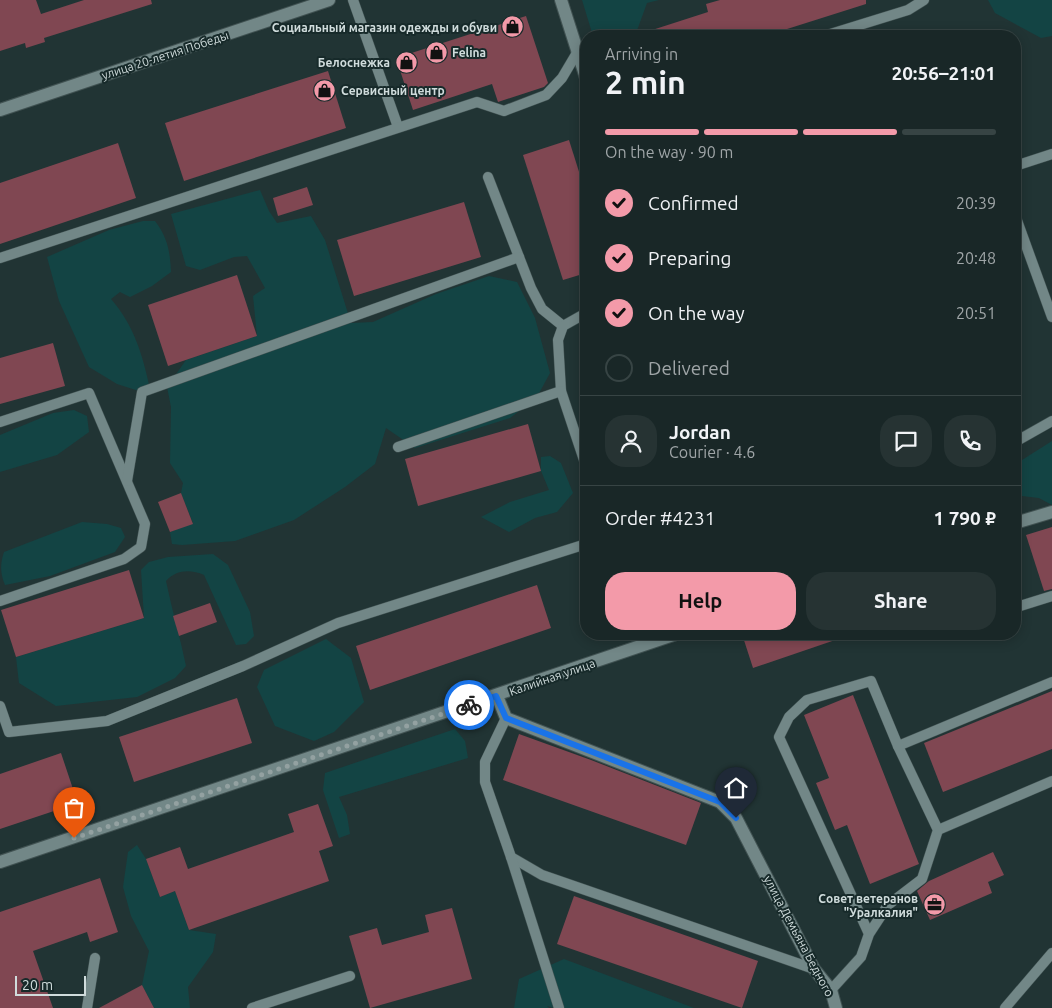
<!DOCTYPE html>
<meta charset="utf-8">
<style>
:root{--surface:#192727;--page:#263333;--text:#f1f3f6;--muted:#9fa5a7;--line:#374444;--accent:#f39aa9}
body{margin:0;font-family:Ubuntu,sans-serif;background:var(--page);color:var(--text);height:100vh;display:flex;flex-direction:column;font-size:19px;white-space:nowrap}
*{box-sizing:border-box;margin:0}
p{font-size:16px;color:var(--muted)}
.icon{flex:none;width:28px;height:28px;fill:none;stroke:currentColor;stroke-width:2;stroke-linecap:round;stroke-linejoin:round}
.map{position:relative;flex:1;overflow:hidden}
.side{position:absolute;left:580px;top:30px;width:441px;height:610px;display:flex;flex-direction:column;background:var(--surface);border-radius:20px;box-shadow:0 2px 12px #0003,0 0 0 1px var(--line)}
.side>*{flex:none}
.scale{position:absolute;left:15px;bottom:12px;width:71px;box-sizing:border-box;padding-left:5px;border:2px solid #d0dcdc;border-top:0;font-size:14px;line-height:18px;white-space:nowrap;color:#d0dcdc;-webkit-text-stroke:4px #172a2a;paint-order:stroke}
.pin{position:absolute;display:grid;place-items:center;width:42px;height:42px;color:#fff;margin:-51px -21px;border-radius:50% 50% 50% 0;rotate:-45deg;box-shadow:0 0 5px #0007}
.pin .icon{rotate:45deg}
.courier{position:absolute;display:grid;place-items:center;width:50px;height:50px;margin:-25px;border:4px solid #1a73e8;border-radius:50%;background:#fff;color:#222;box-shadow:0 1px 6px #0007}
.headline em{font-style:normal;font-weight:700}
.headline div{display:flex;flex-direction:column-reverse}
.headline{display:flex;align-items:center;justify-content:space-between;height:85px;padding:0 25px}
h1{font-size:32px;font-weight:700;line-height:38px}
.bar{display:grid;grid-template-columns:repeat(4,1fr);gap:8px 5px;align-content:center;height:60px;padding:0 25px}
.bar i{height:6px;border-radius:4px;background:var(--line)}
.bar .active{background:var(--accent)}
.bar p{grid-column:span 4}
.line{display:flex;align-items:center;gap:12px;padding:0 25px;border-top:1px solid var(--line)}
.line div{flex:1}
.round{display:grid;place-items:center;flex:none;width:52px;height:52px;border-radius:20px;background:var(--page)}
ol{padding:0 25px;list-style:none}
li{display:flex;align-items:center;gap:15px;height:55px}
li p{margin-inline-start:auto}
li .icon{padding:5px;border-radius:50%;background:var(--accent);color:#111;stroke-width:4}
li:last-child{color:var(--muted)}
li i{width:28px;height:28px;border:2px solid var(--line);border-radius:50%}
.button{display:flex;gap:10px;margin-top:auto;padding:10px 25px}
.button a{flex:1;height:58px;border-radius:20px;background:var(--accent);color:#111;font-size:20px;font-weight:700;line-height:58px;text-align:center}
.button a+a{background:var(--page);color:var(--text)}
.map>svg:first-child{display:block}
</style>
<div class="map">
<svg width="1052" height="1008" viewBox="0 0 1052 1008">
<rect width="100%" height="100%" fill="#213434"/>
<g fill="#134444">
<path d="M582,0h77l-12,3 -12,33h-42z"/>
<path d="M988,0h64v36l-11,2 -46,-25z"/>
<path d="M260,190l9,21 8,12 34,-7 14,24 26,83 22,-1 63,-28 53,-18 28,6 18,36 15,55 -13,24 -27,21 -95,30 -29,-20 -11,36 -30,23 -51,33 -59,21 -53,4 -10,-1 -2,-12 23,-9 -12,-30 2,-10 -13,-20 1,-56 -4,-20 19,-27 71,-24 -4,-40 12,-8 -18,-32 -13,1 -34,13 -14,-4 -15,-52z"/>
<path d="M143,221h12c13,17 15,31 16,51l-19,14 -22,11 -10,-5 -9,7c23,26 32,57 39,90l-8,3 -25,-8 -28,-17 -30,-66 -12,-44 62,-27z"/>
<path d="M74,410l13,6 2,16 -32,23 -57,17v-37l53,-22z"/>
<path d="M1052,441v64l-13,-7 -17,-2v-36z"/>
<path d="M550,456l11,7 12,30 -16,19 -22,6 -26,14 -28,-15 29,-15 39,-12 -8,-19v-14z"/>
<path d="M82,522l25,2 14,4 4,9 -10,15 -65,24 -45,9c-5,-12 -5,-21 -1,-33z"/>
<path d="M213,554l15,11 22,47 4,24 -8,8 -10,1 -32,-70c-14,-6 -28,-5 -38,6 6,29 14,56 20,85l-11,12 -38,19 -81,9 -37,-23 -3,-26 128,-39 -3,-48 8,-8 19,-5z"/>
<path d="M326,639l25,19 13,44 -30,30 -20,9 -39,-15 -18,-39 7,-17z"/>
<path d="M455,729l10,12 3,17 -129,39 8,18 3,19 -11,4 -16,-48 2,-17z"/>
<path d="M137,845l9,14 14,38 15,-6 14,39 27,4 -3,18 -25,35 2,21h-36l-12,-23 7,-34 -18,-35 -8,-29 5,-35z"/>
<path d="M564,959l130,49h-140l-7,-2 2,2h-35l5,-29z"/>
</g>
<g fill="#804752">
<path d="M0,0h36l5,14 43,-14h67l1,4 -108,34 1,4 -19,6 -1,-5 -25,8z"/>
<path d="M720,0h146v4l-101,32h-118l-1,-4 62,-20 -2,-8z"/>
<path d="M526,16l22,67 -4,4 -46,15 -6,-18 -79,26 -17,-52z"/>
<path d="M328,71l18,57 -162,53 -19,-58z"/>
<path d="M569,140l17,54v79l-23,7 -40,-125z"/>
<path d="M118,143l18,55 -136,46v-61z"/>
<path d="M307,187l6,18 -35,11 -5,-18z"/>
<path d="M464,202l17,55 -127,39 -17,-56z"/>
<path d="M237,275l20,61 -89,30 -20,-61z"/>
<path d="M53,343l12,43 -65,18v-46z"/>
<path d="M528,424l13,47 -123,35 -13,-47z"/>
<path d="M181,493l12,31 -23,8 -12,-30z"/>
<path d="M1052,527v62l-8,2 -18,-56z"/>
<path d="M129,570l15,48 -128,39 -15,-47z"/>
<path d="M537,585l14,43 -181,62 -14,-44z"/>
<path d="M210,603l7,19 -38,14 -6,-20z"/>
<path d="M742,634h102v3l-91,31z"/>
<path d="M1052,691v58l-109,43 -19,-49z"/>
<path d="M853,695l66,169 -49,20 -23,-59 -12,5 -19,-47 13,-5 -25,-63z"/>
<path d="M237,698l15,45 -118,39 -15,-45z"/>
<path d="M519,734l72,26 110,43 -15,42 -183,-65z"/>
<path d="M61,753l16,48 -3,1 4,1 -78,26v-55z"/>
<path d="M318,804l15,42 -14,5 10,30 -140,49 -14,-39 -15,6 -14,-38 34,-12 8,22 106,-37 -6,-18z"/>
<path d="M993,852l11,23 -16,7 4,11 -62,27 -13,-29 12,-10z"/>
<path d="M100,878l18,54 -28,10 -3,-10 -54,19 20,57h-53v-96z"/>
<path d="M574,896l184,65 -16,47 -185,-64z"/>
<path d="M452,908l20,71 -102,29 -21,-72 28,-8 5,17 47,-13 -4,-17z"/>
<path d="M142,985l12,23h-55z"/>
</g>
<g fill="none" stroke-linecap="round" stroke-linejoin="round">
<defs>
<g id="lane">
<path d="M353,0l45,127"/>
<path d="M824,36l84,-26 16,-10"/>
<path d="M1015,166l37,-12"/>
<path d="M488,177l43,111 11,21 21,17"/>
<path d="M1015,215l37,102"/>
<path d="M0,258l477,-156 27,9 42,-16 16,-17 16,-27"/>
<path d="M586,313l-23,13 -5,14 3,51 25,75"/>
<path d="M0,422l89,-29 56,131 -4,23 -17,12 -124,42"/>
<path d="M1015,442l37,-21"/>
<path d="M398,447l163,-56"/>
<path d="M127,481l15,-89 377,-135"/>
<path d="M1015,602l2,5 35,-11"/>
<path d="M0,706l9,26 98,-11 136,-55 95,-43 248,-79"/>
<path d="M506,718l-21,44v20l26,75 31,18 272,94"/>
<path d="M898,746l154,-64"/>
<path d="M938,830l114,-49"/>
<path d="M511,857l48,151"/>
<path d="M831,990l30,-33 8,-23 -90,-197 10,-20 18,-17 64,-19 27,65 40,84 -16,49 -34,26 -19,29"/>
<path d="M87,1008l8,-50"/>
<path d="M252,1008l98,-32"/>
<path d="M1005,1008l47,-55"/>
</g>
<g id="street">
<path d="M561,0l25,78"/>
<path d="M1015,523l37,-11"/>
<path d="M497,696l9,22 214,84 16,16 78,151 17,21 5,18"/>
<path d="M0,862l676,-228"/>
</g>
<path id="secondary" d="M0,110l329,-110"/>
</defs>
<use href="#lane" stroke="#415252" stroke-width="11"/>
<use href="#street" stroke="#415252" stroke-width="14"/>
<use href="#secondary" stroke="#415252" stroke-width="14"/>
<use href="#lane" stroke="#728787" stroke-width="10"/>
<use href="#street" stroke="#728787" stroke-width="12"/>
<use href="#secondary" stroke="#728787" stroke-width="12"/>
</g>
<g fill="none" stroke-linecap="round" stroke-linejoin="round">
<path stroke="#93a1a1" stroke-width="5" stroke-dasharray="0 9" d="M74,838l395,-133"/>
<path stroke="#1a73e8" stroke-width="6" d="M469,705l27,-9 10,22 214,84 16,16"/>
</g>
<defs>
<symbol id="shop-disc" viewBox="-11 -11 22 22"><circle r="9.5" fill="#f39aa9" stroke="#172a2a"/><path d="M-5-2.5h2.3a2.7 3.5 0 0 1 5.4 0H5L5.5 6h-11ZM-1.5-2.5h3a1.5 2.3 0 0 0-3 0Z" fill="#111"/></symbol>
<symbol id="office-disc" viewBox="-11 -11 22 22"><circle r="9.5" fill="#f39aa9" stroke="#172a2a"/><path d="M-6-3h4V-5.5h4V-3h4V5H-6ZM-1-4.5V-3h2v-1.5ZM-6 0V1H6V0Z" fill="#111"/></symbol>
</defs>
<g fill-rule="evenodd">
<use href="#shop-disc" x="500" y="14" width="25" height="25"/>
<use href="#shop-disc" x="424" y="40" width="25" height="25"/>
<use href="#shop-disc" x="394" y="50" width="25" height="25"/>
<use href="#shop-disc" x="312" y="78" width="25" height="25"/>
<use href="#office-disc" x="922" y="892" width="25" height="25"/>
</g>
<g text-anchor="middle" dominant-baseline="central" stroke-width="4" stroke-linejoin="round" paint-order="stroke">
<g font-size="12" font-weight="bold" fill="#d0dcdc" stroke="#172a2a" text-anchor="end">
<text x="497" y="27">Социальный магазин одежды и обуви</text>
<text x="452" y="52" text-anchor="start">Felina</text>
<text x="390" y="62">Белоснежка</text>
<text x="341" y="90" text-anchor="start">Сервисный центр</text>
<text x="918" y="898">Совет ветеранов<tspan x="918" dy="14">"Уралкалия"</tspan></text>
</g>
<g font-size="12" fill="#d0dcdc" stroke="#172a2a">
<text transform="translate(165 55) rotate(-18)">улица 20-летия Победы</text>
<text transform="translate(552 677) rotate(-19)">Калийная улица</text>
<text transform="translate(799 936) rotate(62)">улица Демьяна Бедного</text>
</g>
</g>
</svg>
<div class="scale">20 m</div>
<div class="pin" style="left:74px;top:838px;background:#ea580c"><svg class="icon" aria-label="bag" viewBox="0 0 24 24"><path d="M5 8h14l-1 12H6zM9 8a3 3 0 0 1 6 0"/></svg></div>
<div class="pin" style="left:736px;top:818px;background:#1f2937"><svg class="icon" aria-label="home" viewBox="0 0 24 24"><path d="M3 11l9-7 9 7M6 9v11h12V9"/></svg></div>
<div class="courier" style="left:469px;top:705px"><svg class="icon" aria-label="bike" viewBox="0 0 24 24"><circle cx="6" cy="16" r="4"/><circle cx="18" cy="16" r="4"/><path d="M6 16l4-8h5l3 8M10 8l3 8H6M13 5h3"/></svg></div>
<section class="side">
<div class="headline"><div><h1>2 min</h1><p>Arriving in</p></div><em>20:56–21:01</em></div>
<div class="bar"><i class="active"></i><i class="active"></i><i class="active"></i><i></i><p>On the way · 90 m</p></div>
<ol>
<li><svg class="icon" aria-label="check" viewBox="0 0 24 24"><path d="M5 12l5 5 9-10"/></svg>Confirmed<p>20:39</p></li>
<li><svg class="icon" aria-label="check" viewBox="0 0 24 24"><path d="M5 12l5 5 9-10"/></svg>Preparing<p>20:48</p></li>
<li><svg class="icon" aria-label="check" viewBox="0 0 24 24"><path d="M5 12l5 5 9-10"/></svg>On the way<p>20:51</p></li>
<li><i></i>Delivered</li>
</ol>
<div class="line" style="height:90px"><a class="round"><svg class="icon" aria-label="person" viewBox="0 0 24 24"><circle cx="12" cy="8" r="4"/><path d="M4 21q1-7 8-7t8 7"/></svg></a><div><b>Jordan</b><p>Courier · 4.6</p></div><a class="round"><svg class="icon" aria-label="chat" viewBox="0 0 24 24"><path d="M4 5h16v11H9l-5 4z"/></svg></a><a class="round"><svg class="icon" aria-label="phone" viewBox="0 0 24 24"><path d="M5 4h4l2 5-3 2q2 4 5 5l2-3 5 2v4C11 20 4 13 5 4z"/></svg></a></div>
<div class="line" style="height:65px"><div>Order #4231</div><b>1 790 ₽</b></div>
<div class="button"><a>Help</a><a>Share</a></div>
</section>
</div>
